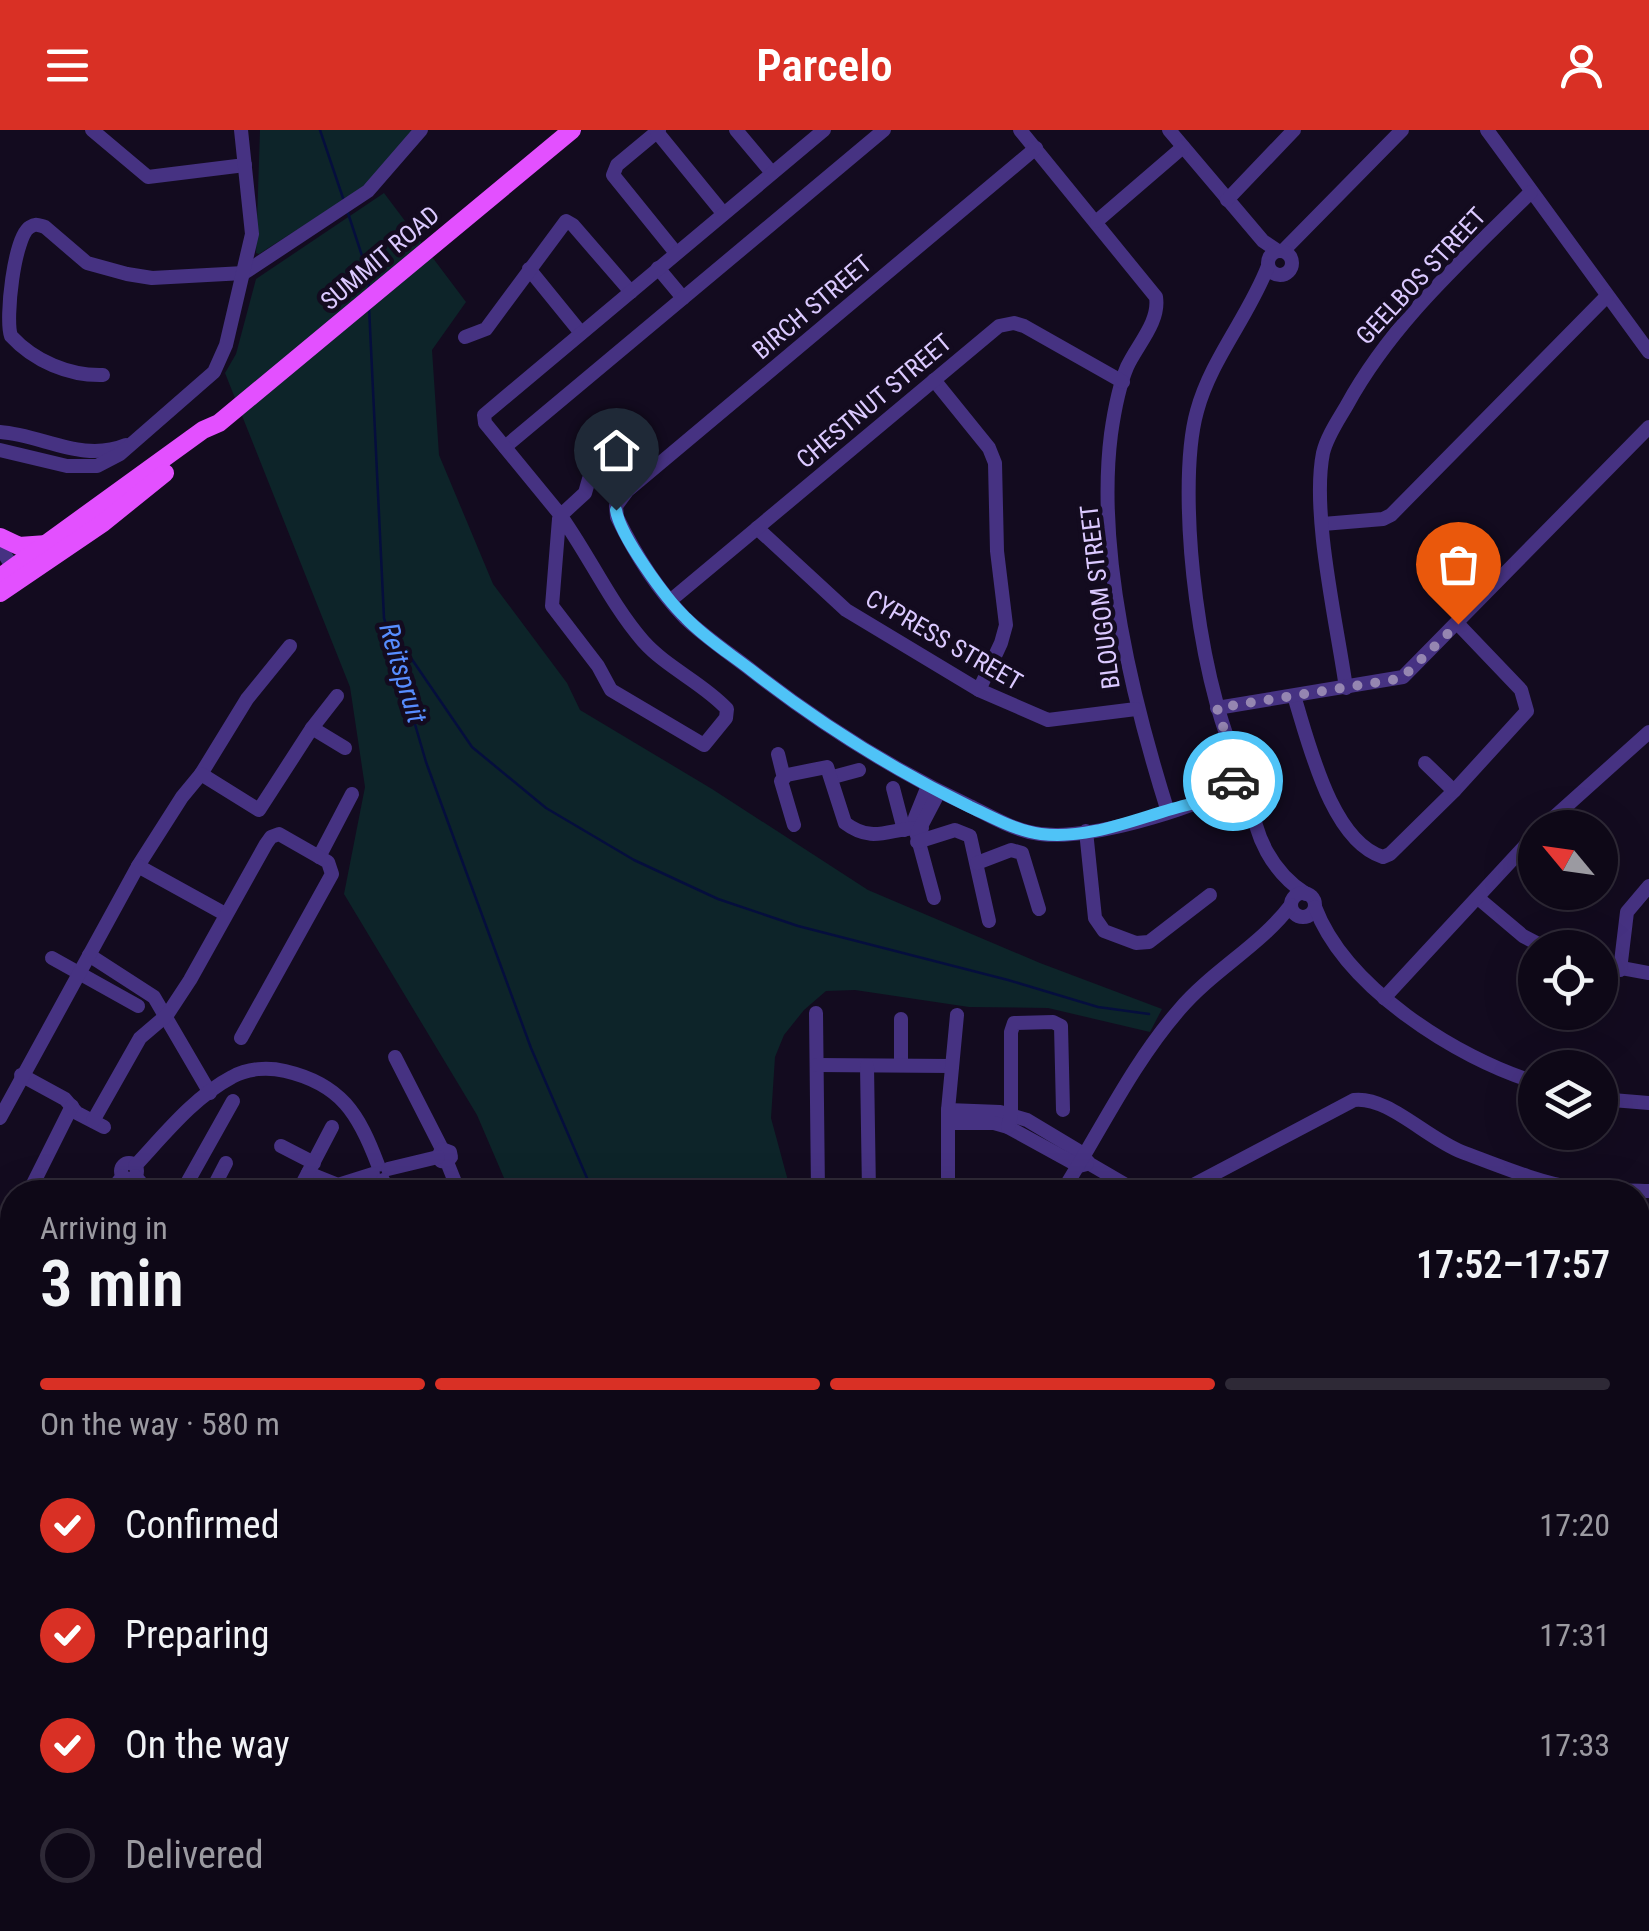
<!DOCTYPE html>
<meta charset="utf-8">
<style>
:root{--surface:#0e0817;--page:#1c1624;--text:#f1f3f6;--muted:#9b9aa1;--line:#2e2936;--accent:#d93025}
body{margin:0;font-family:"Roboto Condensed",sans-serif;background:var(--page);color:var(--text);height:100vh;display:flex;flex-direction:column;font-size:38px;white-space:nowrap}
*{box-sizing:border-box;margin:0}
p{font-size:32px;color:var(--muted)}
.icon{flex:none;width:55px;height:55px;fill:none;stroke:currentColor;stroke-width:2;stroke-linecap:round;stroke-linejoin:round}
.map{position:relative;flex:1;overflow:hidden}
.panel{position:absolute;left:0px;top:1050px;width:1650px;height:752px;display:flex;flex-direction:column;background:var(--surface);border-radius:40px 40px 0 0;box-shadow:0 10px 40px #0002,0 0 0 2px var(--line)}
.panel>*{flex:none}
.needle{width:65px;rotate:299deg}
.buttons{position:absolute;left:1518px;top:680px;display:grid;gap:20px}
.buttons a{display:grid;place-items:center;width:100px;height:100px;border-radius:50%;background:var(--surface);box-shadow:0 10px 40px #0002,0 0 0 2px var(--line);font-size:50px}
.pin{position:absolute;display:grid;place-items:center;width:85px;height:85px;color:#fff;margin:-102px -42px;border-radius:50% 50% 50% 0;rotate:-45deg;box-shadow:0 0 10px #0007}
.pin .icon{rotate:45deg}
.courier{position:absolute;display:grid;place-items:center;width:100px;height:100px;margin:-50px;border:8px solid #4fc3f7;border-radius:50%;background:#fff;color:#222;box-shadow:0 2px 12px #0007}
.head em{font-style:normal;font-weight:600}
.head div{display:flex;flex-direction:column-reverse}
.head{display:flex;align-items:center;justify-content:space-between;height:170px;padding:0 40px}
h1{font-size:65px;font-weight:600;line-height:75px}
.bar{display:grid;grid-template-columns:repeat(4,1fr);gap:15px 10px;align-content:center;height:120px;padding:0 40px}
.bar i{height:12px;border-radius:8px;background:var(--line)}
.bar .active{background:var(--accent)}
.bar p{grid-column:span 4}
ol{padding:0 40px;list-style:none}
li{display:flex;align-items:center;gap:30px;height:110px}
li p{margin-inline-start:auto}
li .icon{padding:10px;border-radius:50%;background:var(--accent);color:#fff;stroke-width:4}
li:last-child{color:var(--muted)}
li i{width:55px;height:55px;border:5px solid var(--line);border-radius:50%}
header{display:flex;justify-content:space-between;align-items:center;height:130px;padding:0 40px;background:var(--accent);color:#fff;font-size:45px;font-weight:600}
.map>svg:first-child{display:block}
</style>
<header><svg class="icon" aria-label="menu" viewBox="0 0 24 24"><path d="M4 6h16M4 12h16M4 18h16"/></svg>Parcelo<svg class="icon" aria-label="person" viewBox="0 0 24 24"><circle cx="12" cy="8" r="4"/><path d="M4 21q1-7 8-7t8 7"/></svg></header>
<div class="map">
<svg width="1649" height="1801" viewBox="0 0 1649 1801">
<rect width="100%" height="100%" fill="#130b1f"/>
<g fill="#0d2429">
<path d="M260,0h154l-47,55 -108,69 -3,-1z"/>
<path d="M384,63l82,109 -34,48 7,105 54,129 74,99 13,27 132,79 156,101 172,73 122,46 -12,23 -102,-24 -79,-1 -114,-17 -29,1 -22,19 -20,25 -9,22 -4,61 20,74h-281l-33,-77 -133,-221 21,-107 -15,-100 -125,-314 11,-19 20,-75z"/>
<path d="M917,1790h247l14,11h-252z"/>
</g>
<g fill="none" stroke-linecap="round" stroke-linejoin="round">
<g stroke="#050e3d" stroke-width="2.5">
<path d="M320,0l23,68"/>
<path d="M347,80l21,64 1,15"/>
<path d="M369,177l15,311 42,144 38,104 67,182 62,144"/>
<path d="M387,493l85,124 74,61 88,52 84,39 80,27 210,54 90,27 51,7"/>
<path d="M931,1790l15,11"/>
</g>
<g stroke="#463282" stroke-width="14">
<path d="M92,0l56,47 97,-12"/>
<path d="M659,0l-42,35 -4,10 63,78"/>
<path d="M736,0l36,43"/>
<path d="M1020,0l136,167c4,25 -19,48 -29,70 -8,19 -13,46 -16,67 -15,117 22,267 57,378"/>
<path d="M1169,0l94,111 15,10"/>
<path d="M1487,0l162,222"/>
<path d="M657,2l66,81"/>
<path d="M1036,18l-409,343 -11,15 1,11c17,35 41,73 68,101 20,19 44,35 66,52 68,53 140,99 219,136 22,11 45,25 70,28 49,6 148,-23 190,-47"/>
<path d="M1227,70l67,-70"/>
<path d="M1097,91l86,-74"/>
<path d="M1283,121l119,-121"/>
<circle cx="1280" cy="133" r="12"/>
<path d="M658,138l25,30"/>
<path d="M529,139l52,64"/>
<path d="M465,207l21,-8 80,-108 7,4 58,67"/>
<path d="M103,245c-34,1 -69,-14 -92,-39 -6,-16 3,-100 19,-109 6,-4 8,-2 15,0l42,36 40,11 25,4 92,-5 124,-82 53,-61"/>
<path d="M934,250l55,68 6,15 2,88 9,74 -5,18 -22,47"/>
<path d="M0,302c43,3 82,31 126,13"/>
<path d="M505,317l379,-317"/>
<path d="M0,320l67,16h30l23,-12 94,-82 12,-27 26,-111 -11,-104"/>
<path d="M618,324l-29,25 -4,14 -25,23 -1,3 -7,87 46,60 13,24 93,55 22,-27 1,-9c-24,-26 -60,-41 -84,-68 -33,-38 -55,-88 -85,-129l-73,-89 -1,-8 340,-285"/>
<path d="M1323,394l60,-5 8,-4 216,-219"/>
<path d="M757,398l89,82 133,80 69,30 88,-11"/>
<path d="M0,417l18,29"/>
<path d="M671,470l328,-274 15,-3 10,3 99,56"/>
<path d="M1346,558c-9,-64 -35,-175 -23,-235 4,-17 16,-34 24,-48 46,-84 117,-146 184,-213"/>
<path d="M1294,566c15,47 37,145 89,161l7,-3 64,-63 73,-80 -6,-21 -63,-66"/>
<path d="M1217,578l186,-31 246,-250"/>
<path d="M312,598l33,20"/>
<path d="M778,624l6,24"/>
<path d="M1425,633l29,28"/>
<path d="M201,644l46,-75 43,-53"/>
<path d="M833,647l26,-7"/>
<circle cx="1241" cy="659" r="12"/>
<path d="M1247,649c-46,-71 -73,-286 -50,-368 14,-52 52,-95 71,-145"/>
<path d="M928,656l-13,32v10l19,70"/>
<path d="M893,658l11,42"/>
<path d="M1251,667c3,39 21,75 55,97"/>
<path d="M794,695l-13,-44 6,-6 40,-8 18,56c29,22 46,4 77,5"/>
<path d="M1542,698l107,-96"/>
<path d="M1086,701l9,87 9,13 32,12 13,-1 61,-47"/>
<path d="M917,704l22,-42"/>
<path d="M917,712l38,-12 15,6 19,85"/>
<path d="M319,727l33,-63"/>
<path d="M977,733l34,-13 11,3 17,56"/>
<path d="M138,736l44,-69 19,-23 58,36 53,-82 25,-32"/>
<circle cx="1303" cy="775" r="12"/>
<path d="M1478,768l45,38 23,12"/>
<path d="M1315,777c30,80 141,151 220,175"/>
<path d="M89,825l65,42 56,96"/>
<path d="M52,828l86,48"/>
<path d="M1600,834l49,9"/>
<path d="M1620,840l7,-58 22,-26"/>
<path d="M1384,868l151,-163"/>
<path d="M816,883l2,179"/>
<path d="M901,889v46"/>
<path d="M395,927l47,92"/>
<path d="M817,935l134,1"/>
<path d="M867,936l2,126"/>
<path d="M21,945l44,24 12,14 27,14"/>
<path d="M1600,969l49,4"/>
<path d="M948,980l52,2 27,8 50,30 13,14 48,28"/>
<path d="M0,988l138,-252 87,48"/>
<path d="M93,991l47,-83 27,-23 23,-35 76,-136 5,-7 8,-3 49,28 4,12 -91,164"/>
<path d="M948,993h46l14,4 71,39 8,-2"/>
<path d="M1008,997l3,-12v-83l3,-9 39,-1 8,4 2,84"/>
<path d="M281,1016l33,17"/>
<path d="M447,1032l4,-5 -1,-5 -8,-3 -4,8 3,4 6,1 12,30"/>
<circle cx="129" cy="1041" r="8"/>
<path d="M135,1036c29,-31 59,-69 97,-89 16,-9 36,-10 53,-6 56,13 74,43 93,94"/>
<path d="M388,1039l50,-12"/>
<path d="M308,1043l30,12 35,-11"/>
<path d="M135,1046l14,16"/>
<path d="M383,1050l3,12"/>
<path d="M29,1062l43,-86"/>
<path d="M110,1062l13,-16"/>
<path d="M182,1062l51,-91"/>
<path d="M211,1062l15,-29"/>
<path d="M298,1062l34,-65"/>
<path d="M948,1062v-82l9,-95"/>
<path d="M1062,1062c38,-60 70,-128 117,-182 34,-40 81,-64 112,-105"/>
<path d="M1180,1062l174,-92c34,-4 72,38 108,52 30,11 80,32 110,35 25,4 52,3 77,4"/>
<path d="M0,1116l2,-3"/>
<path d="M0,1169l12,6"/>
<path d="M1638,1241l11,6"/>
<path d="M0,1247l12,-27"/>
<path d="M1638,1376l11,7"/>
<path d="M0,1380l12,1"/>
<path d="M1638,1479l11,7"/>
<path d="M0,1556l12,11"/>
<path d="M0,1570l12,12"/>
<path d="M1638,1592l11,-19"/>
<path d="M0,1630l12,-13"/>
<path d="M1638,1642l11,7"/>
<path d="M0,1655l12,-14"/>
<path d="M1638,1723l11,-2"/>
<path d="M0,1725l12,-14"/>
<path d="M379,1790l27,11"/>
<path d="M410,1790l24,11"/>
<path d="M0,1796l9,5"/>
<path d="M40,1801l6,-11"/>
<path d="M103,1801l2,-11"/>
<path d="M161,1801l4,-11"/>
<path d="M221,1801l1,-1"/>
<path d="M1435,1801l4,-11"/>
<path d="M1570,1801l79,-12"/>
</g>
<g stroke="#e350ff" stroke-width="18">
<path d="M0,407l19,9 28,-2"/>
<path d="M0,447l203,-147 16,-7 353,-293"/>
<path d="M0,463l103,-70 62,-50"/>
</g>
</g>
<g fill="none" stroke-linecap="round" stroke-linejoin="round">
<path stroke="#9586b1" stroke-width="10" stroke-dasharray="0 18" d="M1233,651l14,-2 -14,-22 -16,-49 181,-29 10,-7 50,-48"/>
<path stroke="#4fc3f7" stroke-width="12" d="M616,380c4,26 50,89 70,108 19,20 43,35 65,52 69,54 141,99 219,137 22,10 46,24 71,27 67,8 128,-35 193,-36l-4,-9 3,-8"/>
</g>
<g text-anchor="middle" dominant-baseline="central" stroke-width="9" stroke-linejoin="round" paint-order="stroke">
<g font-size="25" fill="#dbc9ff" stroke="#130b1f">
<text transform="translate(380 128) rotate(-40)">SUMMIT ROAD</text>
<text transform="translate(1421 146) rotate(-47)">GEELBOS STREET</text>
<text transform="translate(812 177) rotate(-40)">BIRCH STREET</text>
<text transform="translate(874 271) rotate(-40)">CHESTNUT STREET</text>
<text transform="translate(1100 467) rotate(-97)">BLOUGOM STREET</text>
<text transform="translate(944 510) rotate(30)">CYPRESS STREET</text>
</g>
<g font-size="28" font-style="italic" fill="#578dff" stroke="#130b1f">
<text transform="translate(403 543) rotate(73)">Reitspruit</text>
</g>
</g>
</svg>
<div class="buttons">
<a><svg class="needle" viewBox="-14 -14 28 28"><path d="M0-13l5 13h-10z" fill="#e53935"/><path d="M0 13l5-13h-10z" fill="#9b9aa1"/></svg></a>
<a><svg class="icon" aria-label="locate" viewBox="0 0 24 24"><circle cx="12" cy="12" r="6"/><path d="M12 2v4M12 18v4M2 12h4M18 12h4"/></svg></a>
<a><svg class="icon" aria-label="layers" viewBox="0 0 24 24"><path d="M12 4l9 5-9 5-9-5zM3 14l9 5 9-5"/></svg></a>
</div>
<div class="pin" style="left:1458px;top:494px;background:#ea580c"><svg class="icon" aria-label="bag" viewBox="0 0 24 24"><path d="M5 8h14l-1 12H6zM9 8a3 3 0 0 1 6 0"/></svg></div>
<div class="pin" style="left:616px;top:380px;background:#1f2937"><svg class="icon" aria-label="home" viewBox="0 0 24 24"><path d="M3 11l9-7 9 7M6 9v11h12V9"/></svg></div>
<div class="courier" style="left:1233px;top:651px"><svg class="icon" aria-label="car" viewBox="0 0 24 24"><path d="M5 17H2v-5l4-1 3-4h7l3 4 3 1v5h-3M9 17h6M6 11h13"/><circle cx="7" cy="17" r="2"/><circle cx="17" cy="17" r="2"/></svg></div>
<section class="panel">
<div class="head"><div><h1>3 min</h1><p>Arriving in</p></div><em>17:52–17:57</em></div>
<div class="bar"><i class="active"></i><i class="active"></i><i class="active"></i><i></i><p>On the way · 580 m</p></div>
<ol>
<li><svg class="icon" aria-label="check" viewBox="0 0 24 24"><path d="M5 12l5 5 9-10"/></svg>Confirmed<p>17:20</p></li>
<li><svg class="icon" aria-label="check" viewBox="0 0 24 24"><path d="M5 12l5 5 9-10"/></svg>Preparing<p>17:31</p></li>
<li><svg class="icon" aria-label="check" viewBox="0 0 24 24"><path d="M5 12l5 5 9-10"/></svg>On the way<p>17:33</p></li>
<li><i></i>Delivered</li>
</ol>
</section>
</div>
